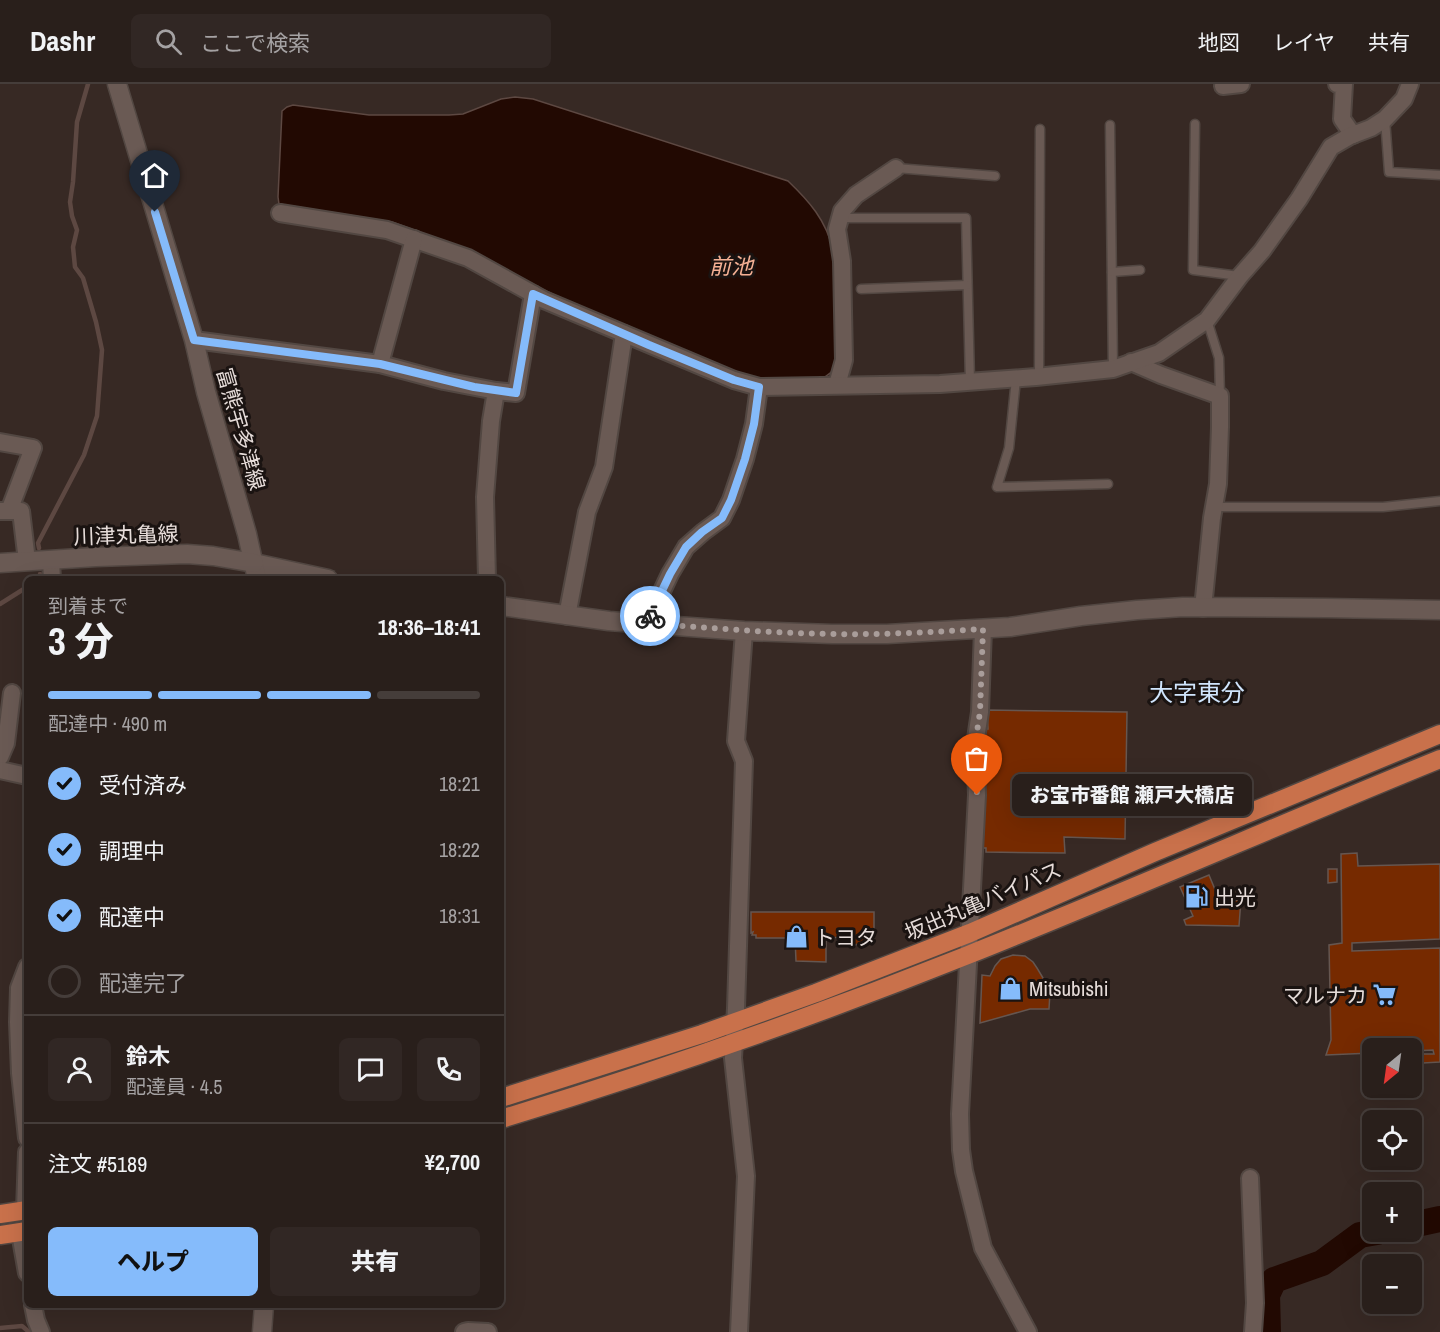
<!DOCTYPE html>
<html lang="ja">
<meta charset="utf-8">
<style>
:root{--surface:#291f1b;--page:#312724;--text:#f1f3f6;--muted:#a5a2a3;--line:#453d3a;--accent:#85bbfb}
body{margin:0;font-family:"Archivo Narrow","Noto Sans JP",sans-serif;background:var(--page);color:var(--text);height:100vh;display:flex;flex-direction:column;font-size:22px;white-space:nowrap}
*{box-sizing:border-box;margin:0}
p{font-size:20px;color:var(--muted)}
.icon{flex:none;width:33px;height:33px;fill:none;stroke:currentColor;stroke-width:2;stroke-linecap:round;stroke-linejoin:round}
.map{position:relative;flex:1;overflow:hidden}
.side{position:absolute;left:24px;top:492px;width:480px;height:732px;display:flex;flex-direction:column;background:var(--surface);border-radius:9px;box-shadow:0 6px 24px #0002,0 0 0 2px var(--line)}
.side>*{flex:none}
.needle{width:39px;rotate:209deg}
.fabs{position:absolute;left:1362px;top:954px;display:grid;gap:12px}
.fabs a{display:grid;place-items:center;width:60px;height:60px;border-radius:9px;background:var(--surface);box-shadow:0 6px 24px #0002,0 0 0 2px var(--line);font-size:30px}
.pin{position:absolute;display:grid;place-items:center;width:51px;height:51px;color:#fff;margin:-62px -26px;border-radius:50% 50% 50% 0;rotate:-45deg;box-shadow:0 0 6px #0007}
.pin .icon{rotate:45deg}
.courier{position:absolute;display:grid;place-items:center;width:60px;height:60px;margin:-30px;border:4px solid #85bbfb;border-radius:50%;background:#fff;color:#222;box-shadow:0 2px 8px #0007}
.bubble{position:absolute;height:42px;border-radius:9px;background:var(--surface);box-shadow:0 6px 24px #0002,0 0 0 2px var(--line);font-size:20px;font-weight:800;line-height:42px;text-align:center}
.overview em{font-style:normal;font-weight:800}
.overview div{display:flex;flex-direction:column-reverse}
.overview{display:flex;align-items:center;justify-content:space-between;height:102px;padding:0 24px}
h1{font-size:39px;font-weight:800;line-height:45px}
.bar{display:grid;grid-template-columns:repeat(4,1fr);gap:9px 6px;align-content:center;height:72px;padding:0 24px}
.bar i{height:8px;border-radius:4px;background:var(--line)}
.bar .active{background:var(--accent)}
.bar p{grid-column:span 4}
.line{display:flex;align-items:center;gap:15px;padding:0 24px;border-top:2px solid var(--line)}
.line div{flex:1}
.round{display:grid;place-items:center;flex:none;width:63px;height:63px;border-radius:9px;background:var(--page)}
ol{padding:0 24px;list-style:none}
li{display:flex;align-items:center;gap:18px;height:66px}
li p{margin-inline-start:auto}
li .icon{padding:6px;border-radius:50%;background:var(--accent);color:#111;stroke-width:4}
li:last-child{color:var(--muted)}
li i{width:33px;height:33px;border:3px solid var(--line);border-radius:50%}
.cta{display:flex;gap:12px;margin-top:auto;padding:12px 24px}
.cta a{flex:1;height:69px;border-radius:9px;background:var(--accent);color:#111;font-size:24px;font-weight:800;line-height:69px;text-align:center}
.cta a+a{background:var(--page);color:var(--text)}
header{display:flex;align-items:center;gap:36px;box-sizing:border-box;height:84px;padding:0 30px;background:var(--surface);border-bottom:2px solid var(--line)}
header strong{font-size:28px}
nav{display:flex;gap:33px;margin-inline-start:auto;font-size:21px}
.search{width:420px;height:54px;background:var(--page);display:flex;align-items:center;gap:15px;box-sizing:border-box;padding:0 21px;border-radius:9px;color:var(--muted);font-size:22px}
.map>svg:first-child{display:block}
</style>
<header>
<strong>Dashr</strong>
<div class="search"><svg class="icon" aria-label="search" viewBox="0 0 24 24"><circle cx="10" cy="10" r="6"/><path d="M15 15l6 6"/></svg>ここで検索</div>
<nav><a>地図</a><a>レイヤ</a><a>共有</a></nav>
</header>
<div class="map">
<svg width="1440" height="1248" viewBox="0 0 1440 1248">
<rect width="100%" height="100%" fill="#372924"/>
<path fill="#220902" stroke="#5d4842" stroke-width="1.5" d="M515,13l18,2 255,82c21,20 38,39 45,69l5,111c-3,9 -7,12 -15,17l-56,4 -38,-11 -149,-64 -51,-24 -68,-36 -69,-25 -113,-18 -1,-7 4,-86 5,-4 6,-2 76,10h80l14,-1 38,-15z"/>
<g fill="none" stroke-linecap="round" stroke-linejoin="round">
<g stroke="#5d4842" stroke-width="4.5">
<path d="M39,464l-1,-5 46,-88 13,-39 5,-66 -6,-28 -13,-44 -8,-11 -2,-20 4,-17 -5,-14 -2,-14 3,-20 4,-60 11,-38"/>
<path d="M40,495v-5"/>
<path d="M0,520l27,-17"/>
<path d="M0,1244l22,-2 7,6"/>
</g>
<g stroke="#220902" stroke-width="26">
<path d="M1412,1141l28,-6"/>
<path d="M1268,1248l-1,-37 7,-15 48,-17 38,-28 17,-3"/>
</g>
</g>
<g fill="#762a00" stroke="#655650" stroke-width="1.5">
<path d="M987,626l140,2 -2,127 -61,-2 1,16 -79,-1v-4h-4l2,-119h4z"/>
<path d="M1357,769l1,13 82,-2v75l-88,4v8l88,-3v114l-17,1 -2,-9h13l-1,-4 -21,1v-3h-40v5l-46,2 5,-15 -2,-95 13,-2 -1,-89z"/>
<path d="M1328,785h9v13l-9,1z"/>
<path d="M1209,791l12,29 20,-5 -2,27 -53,-1 -2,-5 9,-4 -13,-29z"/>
<path d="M751,828h123v27l-22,7 -6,-9 -20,1v24l-30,-1 -1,-23h-39v-3h-4l1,-3 -2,1z"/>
<path d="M1013,871l12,1 8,6 4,6 6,10 -1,7 -3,6 11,1 -1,17h-19l-50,14 2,-48 8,1 5,-10 6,-7z"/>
</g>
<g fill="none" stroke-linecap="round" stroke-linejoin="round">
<defs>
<g id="service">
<path d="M1385,35l4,53 51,3"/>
<path d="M1195,40l-2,146 46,6"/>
<path d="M1110,41l3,244"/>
<path d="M896,84l99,8"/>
<path d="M840,134h126l4,164"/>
<path d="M1112,188l28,-2"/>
<path d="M861,205l106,-4"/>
<path d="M1207,236l12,38 1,38"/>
<path d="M1039,293l1,-248"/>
<path d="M1016,295l-7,69 -12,39 111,-3"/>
<path d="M1214,423h169l57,-6"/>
</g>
<g id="minor">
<path d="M1337,0h7l-2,35 11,16"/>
<path d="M1223,2l18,-2"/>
<path d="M280,129l107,17 81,28 76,42 190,80 25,7"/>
<path d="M194,256l186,24 64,17 52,10 -5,30 -6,76 2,82"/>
<path d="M1131,278l30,13 59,21v31l-2,57 -6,34 -9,90"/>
<path d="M380,280l34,-125"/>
<path d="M837,301l7,-25 -2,-99 -5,-32 5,-18 14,-16 40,-27"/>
<path d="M496,307l20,2 17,-99"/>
<path d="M0,358l33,6 -24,63"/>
<path d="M1,427h20l6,50"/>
<path d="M51,477l1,18"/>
<path d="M567,532l20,-104 17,-45 20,-133"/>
<path d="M647,539l23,-49 16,-27 17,-15 19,-14 9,-18 14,-41 9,-35 5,-37 181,-3 96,-7 77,-8 46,-16 48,-33 33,-44 22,-25 37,-52 32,-52 19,-11 21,-8 14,-9 19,-20 6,-15"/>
<path d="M983,545l-3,83 -5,33 2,50 -17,319 1,36 3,21 19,77 45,84"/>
<path d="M0,673l6,-14 6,-50"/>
<path d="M0,686l27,6"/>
<path d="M27,883l-8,21 -1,34 2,51 7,65"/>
<path d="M1250,1094l5,125 -2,29"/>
<path d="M25,1126l2,-58"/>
<path d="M20,1149l7,40"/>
<path d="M33,1221l3,15 5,12"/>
<path d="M464,1248l4,-1 20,1"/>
<path d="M739,1248l7,-156 -13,-118 3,-50 8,-247 -8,-20 8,-110"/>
</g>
<g id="tertiary">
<path d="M254,479l74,16"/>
<path d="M501,522l108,15 135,10 88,3h55l123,-7 71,-11 56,-6 46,-3 143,1 114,2"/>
</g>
<g id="secondary">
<path d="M117,0l77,256 12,52 41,142 10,45"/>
<path d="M0,479l96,-6 91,-3 26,2 41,7"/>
<path d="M262,1248l2,-27"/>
</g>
<g id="trunk">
<path d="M501,1014l201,-64 114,-41 154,-60 185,-81 285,-118"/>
<path d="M501,1035c158,-48 314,-103 467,-164 158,-63 315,-132 472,-196"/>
<path d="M0,1130l27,-4"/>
<path d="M0,1151l27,-4"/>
</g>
</defs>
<use href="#service" stroke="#524742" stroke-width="11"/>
<use href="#minor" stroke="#524742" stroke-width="20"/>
<use href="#tertiary" stroke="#524742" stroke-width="21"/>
<use href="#secondary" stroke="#524742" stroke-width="21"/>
<use href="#trunk" stroke="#524742" stroke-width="21"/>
<use href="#service" stroke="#6a5a54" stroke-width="8"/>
<use href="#minor" stroke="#6a5a54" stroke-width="16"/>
<use href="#tertiary" stroke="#6a5a54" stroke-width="18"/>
<use href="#secondary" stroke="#6a5a54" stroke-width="18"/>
<use href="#trunk" stroke="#c9714b" stroke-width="18"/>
</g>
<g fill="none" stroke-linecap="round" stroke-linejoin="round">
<path stroke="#a99d9a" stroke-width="6" stroke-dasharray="0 10.8" d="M650,532l-3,7c61,5 122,10 184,11 51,1 101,-2 152,-5l-3,83 -5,33 2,50"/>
<path stroke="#85bbfb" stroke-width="8" d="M155,128l39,128 186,24 94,23 42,6 17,-99 116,51 85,35 25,7 -5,37 -9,35 -14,41 -9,18 -20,14 -16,15 -16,27 -20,42"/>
</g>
<defs>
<symbol id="fuel-bare" viewBox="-9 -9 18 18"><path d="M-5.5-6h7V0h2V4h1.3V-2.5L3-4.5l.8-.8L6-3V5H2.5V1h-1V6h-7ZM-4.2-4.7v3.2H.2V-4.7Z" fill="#85bbfb" stroke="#1a1311" stroke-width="2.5" paint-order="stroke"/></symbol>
<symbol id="shop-bare" viewBox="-9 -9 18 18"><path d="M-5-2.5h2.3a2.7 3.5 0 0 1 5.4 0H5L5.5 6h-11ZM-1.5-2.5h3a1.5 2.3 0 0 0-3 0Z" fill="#85bbfb" stroke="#1a1311" stroke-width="2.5" paint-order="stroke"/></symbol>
<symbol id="supermarket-bare" viewBox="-9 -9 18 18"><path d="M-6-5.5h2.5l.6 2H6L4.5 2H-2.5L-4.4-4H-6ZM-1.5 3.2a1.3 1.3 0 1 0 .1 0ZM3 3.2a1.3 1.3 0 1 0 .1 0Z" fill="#85bbfb" stroke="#1a1311" stroke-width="2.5" paint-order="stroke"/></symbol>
</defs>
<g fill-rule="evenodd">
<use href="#fuel-bare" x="1180" y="796" width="33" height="33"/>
<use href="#shop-bare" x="780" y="836" width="33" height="33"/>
<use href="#shop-bare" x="994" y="888" width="33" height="33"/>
<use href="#supermarket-bare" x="1368" y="894" width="33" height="33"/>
</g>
<g text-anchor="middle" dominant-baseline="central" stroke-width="6" stroke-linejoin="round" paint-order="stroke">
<g font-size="21" fill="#e6dcd9" stroke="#1a1311">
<text transform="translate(241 345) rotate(74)">富熊宇多津線</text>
<text transform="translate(126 451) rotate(-2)">川津丸亀線</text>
<text transform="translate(983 817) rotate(-23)">坂出丸亀バイパス</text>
</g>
<g font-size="21" fill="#e6dcd9" stroke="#1a1311" text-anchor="start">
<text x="1214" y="813">出光</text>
<text x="814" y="853">トヨタ</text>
<text x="1029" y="904">Mitsubishi</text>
<text x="1367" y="911" text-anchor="end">マルナカ</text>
</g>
<g font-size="22" font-style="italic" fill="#f4b094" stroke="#1a1311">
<text x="731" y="182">前池</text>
</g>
<g font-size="24" fill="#d0e5fd" stroke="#1a1311">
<text x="1197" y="608">大字東分</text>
</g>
</g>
</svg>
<div class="fabs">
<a><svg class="needle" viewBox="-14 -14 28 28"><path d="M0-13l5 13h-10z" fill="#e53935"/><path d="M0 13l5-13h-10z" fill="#a5a2a3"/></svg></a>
<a><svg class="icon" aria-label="locate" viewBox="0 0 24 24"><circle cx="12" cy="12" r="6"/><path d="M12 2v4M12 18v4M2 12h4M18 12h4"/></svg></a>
<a>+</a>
<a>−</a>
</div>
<div class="pin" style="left:977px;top:711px;background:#ea580c"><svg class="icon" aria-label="bag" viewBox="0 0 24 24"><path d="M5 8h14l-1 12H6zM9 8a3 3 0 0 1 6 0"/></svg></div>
<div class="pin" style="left:155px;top:128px;background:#1f2937"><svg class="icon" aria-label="home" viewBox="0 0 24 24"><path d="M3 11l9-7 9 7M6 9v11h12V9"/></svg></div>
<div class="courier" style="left:650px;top:532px"><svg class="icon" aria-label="bike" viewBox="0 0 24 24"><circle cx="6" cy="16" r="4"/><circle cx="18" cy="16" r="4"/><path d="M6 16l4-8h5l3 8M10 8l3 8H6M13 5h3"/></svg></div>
<div class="bubble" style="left:1012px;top:690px;width:240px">お宝市番館 瀬戸大橋店</div>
<section class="side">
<div class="overview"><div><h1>3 分</h1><p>到着まで</p></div><em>18:36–18:41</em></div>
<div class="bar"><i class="active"></i><i class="active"></i><i class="active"></i><i></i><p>配達中 · 490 m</p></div>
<ol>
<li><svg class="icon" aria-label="check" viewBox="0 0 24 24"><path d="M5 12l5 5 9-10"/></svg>受付済み<p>18:21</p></li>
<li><svg class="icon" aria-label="check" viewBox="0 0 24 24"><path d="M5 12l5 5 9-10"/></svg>調理中<p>18:22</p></li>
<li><svg class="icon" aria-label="check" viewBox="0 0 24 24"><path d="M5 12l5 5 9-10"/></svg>配達中<p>18:31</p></li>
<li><i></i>配達完了</li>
</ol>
<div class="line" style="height:108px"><a class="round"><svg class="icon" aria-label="person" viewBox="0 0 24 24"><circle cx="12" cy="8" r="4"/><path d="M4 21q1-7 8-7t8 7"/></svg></a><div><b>鈴木</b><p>配達員 · 4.5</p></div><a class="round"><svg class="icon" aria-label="chat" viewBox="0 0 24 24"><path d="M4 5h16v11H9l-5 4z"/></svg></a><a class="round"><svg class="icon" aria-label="phone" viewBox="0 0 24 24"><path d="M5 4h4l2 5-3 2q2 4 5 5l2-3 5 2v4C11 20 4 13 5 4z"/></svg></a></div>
<div class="line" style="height:78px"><div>注文 #5189</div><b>¥2,700</b></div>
<div class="cta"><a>ヘルプ</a><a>共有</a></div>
</section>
</div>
